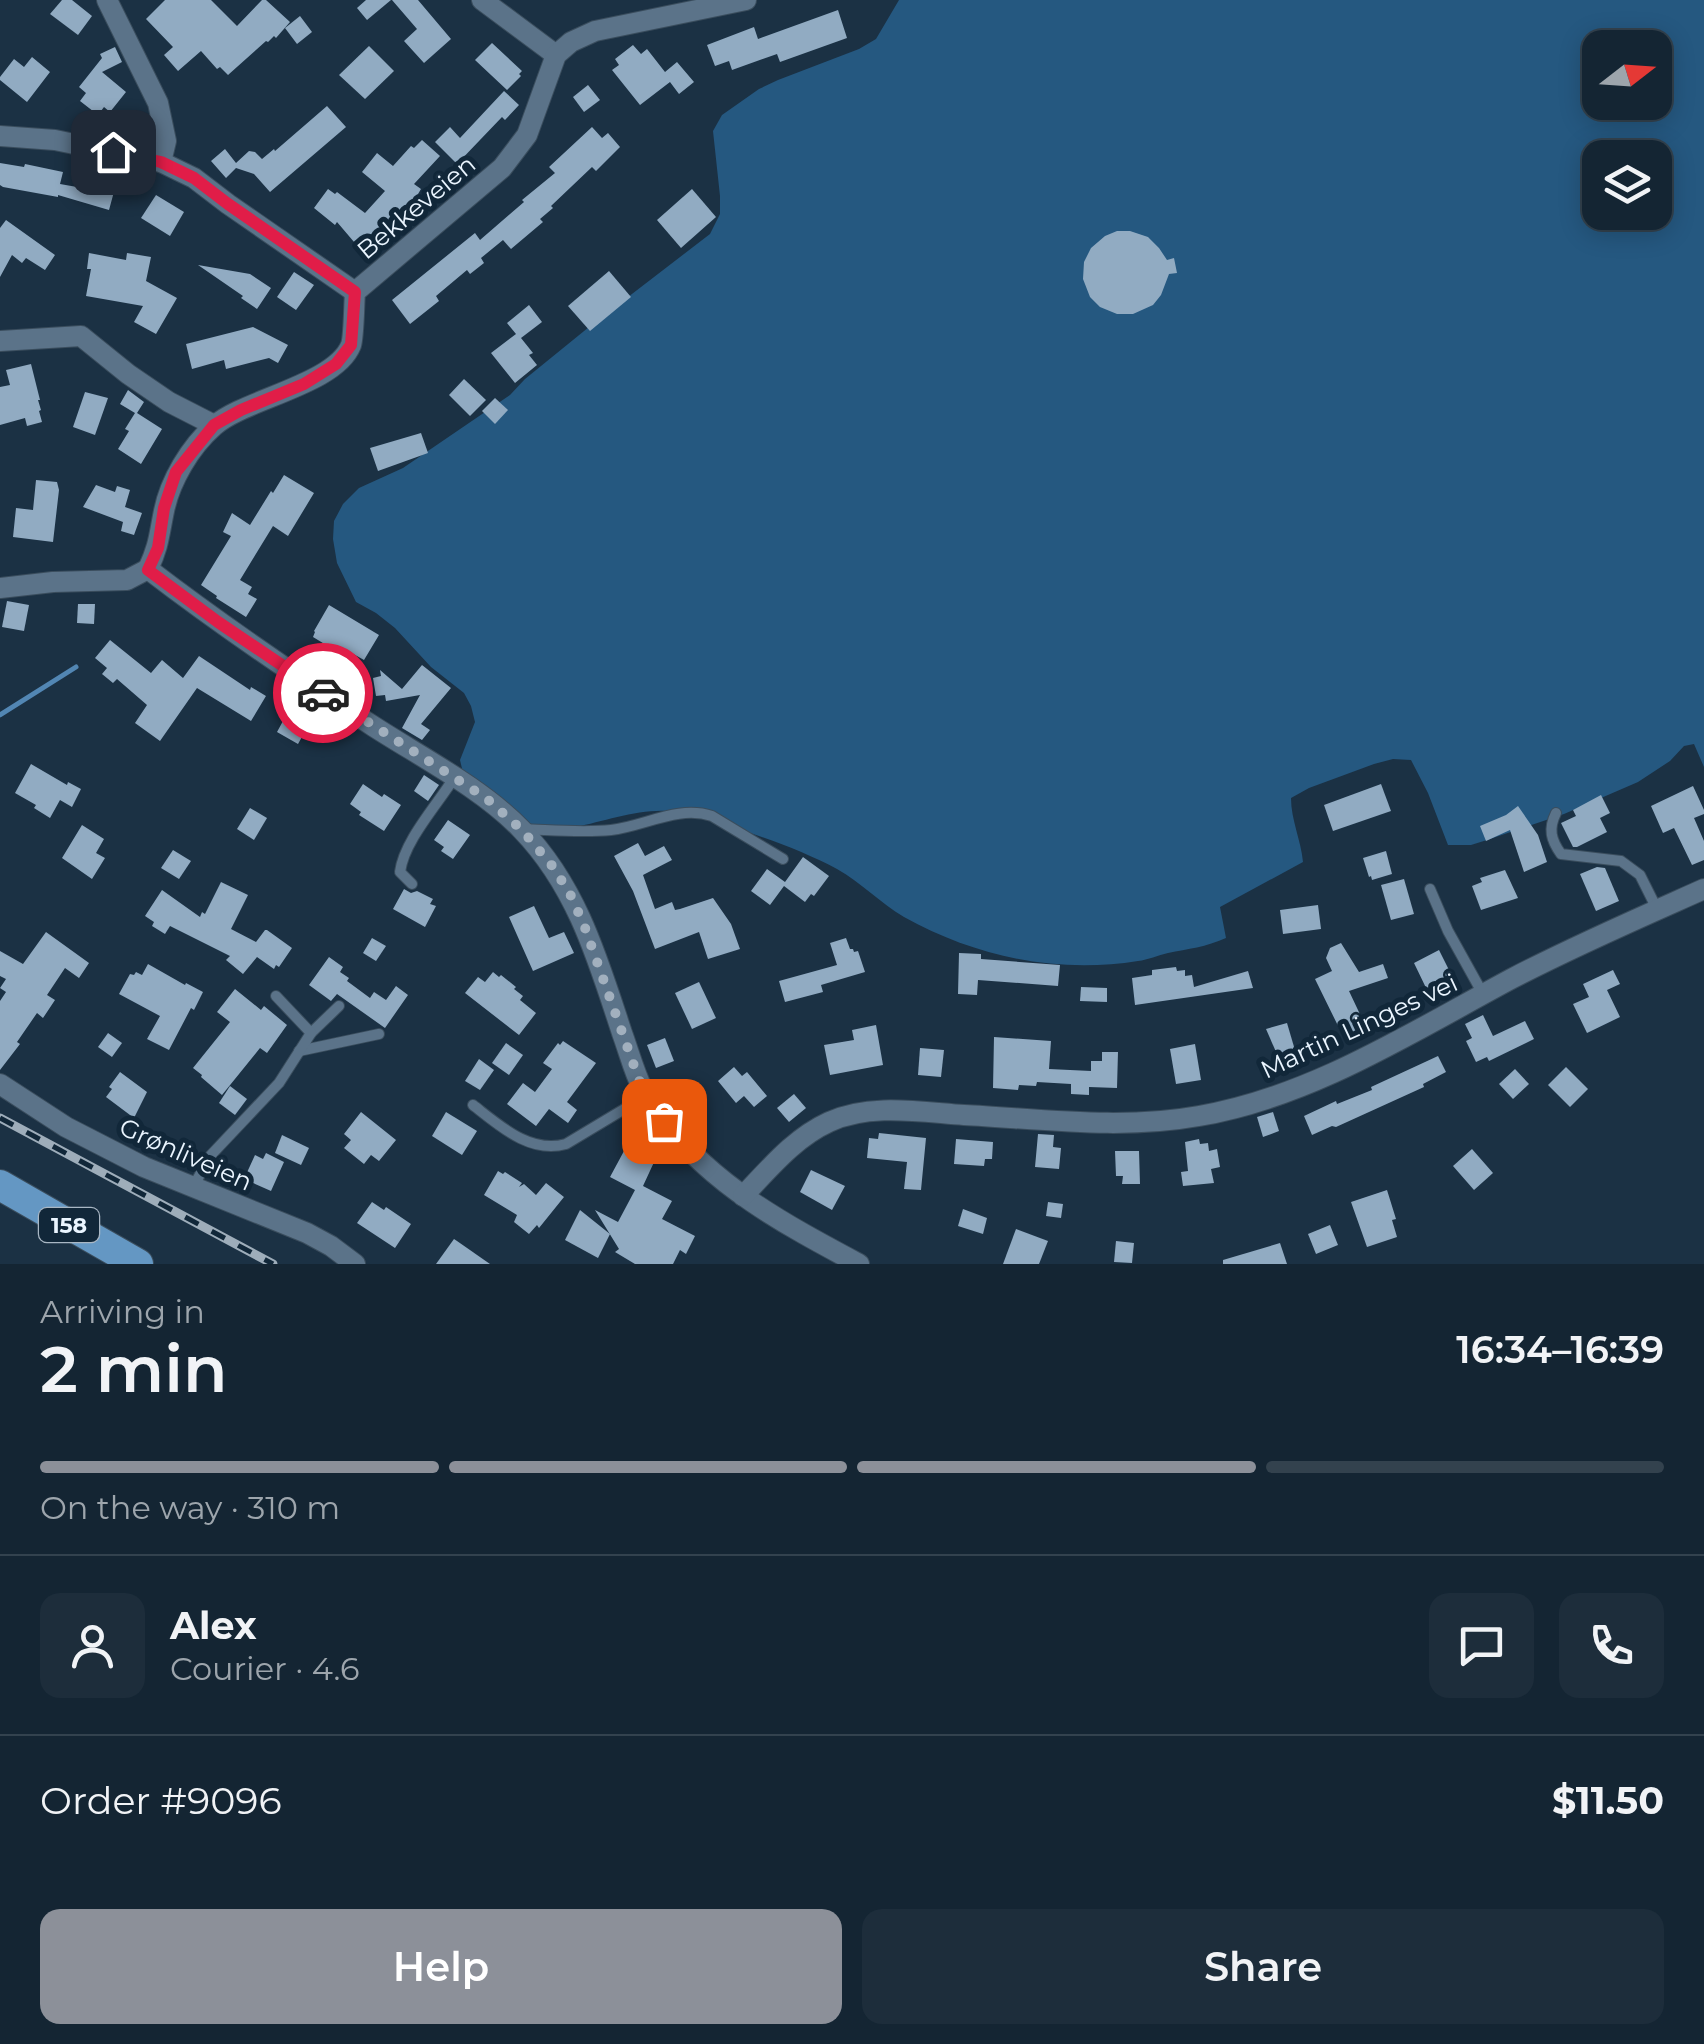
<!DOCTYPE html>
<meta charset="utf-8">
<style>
:root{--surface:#142533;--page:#1d2d3b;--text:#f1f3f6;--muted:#9da5ac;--line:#33424e;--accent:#8c9099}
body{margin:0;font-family:Montserrat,sans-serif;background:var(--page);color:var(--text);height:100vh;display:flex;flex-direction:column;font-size:38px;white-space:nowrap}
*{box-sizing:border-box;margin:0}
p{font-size:32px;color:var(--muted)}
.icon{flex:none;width:55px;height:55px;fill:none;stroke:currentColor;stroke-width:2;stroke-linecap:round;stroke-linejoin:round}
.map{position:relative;height:1264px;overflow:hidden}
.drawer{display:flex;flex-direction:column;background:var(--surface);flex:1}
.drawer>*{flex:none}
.needle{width:65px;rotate:73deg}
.tools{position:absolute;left:1582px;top:30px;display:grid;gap:20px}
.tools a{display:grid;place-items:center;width:90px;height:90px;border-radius:20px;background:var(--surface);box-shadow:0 5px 25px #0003,0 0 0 2px var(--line);font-size:50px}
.pin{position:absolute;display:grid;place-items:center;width:85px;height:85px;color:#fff;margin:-42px;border-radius:20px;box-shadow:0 5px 15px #0006}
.courier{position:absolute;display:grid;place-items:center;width:100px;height:100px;margin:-50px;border:8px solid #e11d48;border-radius:50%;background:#fff;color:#222;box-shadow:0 2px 12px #0007}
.head em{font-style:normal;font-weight:600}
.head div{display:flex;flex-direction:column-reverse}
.head{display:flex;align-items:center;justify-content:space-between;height:170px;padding:0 40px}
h1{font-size:65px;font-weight:600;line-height:75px}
.bar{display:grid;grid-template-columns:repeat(4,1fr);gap:15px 10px;align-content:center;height:120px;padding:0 40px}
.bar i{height:12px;border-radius:8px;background:var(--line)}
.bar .on{background:var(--accent)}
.bar p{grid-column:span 4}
.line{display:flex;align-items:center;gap:25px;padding:0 40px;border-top:2px solid var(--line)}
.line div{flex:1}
.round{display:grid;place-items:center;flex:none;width:105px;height:105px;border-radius:20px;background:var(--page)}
.button{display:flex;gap:20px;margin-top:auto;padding:20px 40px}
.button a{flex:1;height:115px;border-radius:20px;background:var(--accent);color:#fff;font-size:40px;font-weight:600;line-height:115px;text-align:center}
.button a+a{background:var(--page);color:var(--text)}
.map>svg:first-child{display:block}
</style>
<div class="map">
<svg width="1704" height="1264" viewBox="0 0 1704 1264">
<rect width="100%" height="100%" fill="#1b3144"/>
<path fill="#255880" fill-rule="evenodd" d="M899,0h805v767l-10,-23 -10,2 -14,15 -32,21 -74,32 -77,26 -16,5h-23l-20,-52 -17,-33 -18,-1 -19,5 -65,24 -18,10c0,22 10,42 12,64l-83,45 6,31c-20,9 -38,11 -58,15 -10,2 -20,7 -30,8 -81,13 -162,-4 -234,-44 -24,-14 -42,-34 -67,-48 -45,-24 -107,-44 -157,-56 -30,-8 -74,8 -104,14 -15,2 -31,2 -45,3l-67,-53 -4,-17 15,-38 -4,-16 -7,-13 -33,-26 -36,-39 -19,-15 -20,-11 -19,-39 -4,-24 1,-18 9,-17 16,-16 44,-20 107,-73 15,-16 64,-52 121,-93 10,-20v-18l-7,-65 9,-16 37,-26 19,-9 81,-31 17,-10zM1600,48h55v54h-55zM1600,158h55v54h-55z"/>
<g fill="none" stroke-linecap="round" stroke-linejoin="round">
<path stroke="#5286b3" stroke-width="5" d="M0,715l76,-48"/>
</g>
<g fill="#91abc2">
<path d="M62,0h10l20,16 -14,19 -28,-21z"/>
<path d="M165,0h46l26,26 25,-26h4l24,22 -14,16 -2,-2 -6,6 -2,-1 -38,34 -8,-8 -3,2 -16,-18 -23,20 -14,-16 9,-8 -27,-28z"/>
<path d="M366,0h25l-24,20 -10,-12z"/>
<path d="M392,0h26l33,39 -27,24 -20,-22 13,-12z"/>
<path d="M838,10l9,28 -67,24 -3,-8 -45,16 -3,-9 -14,5 -8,-21 47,-18 4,12z"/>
<path d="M300,16l12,16 -15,12 -12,-16z"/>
<path d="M492,43l30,28 -3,3 2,2 -14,14 -32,-30z"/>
<path d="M633,45l8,9 6,-5 18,23 12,-10 17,20 -15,12 -9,-12 -30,23 -28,-35 7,-5 -4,-6z"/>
<path d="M369,46l25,25 -29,28 -26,-24z"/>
<path d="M115,47l7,15 -20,10 24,20 -16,20 -6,-5 -6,8 -18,-14 6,-8 -7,-6 23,-29 -2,-4z"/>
<path d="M32,57l18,15 -23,30 -27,-22v-3l14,-18 10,8z"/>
<path d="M588,85l12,15 -16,12 -11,-15z"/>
<path d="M504,91l15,14 -14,15 -3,-3 -45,47 -22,-22 15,-15 10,11z"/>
<path d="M327,106l19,21 -76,65 -16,-18 -18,-6 -10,10 -15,-17 14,-12 11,14 13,-12 6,1 7,7 12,-10 1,2z"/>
<path d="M592,127l10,11 6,-5 12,14 -24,24 -4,-4 -41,39 2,2 -13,11 3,3 -32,27 -8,-9 -22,18 3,5 -14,11 -3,-4 -31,26 3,5 -29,23 -18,-24 83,-67 5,7 44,-38 -2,-2 33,-27 -6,-6z"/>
<path d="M422,140l18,16 -26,28 7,5 -3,5 1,1 -17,21 5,5 -11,11 -7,-7 -29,24 -23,-27 -2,3 -21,-17 14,-19 7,5 2,-2 28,21 20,-22 -23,-19 15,-19 16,13 18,-20 3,2z"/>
<path d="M0,163l24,4 1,-3 38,8 -3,12 34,6 3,-8 18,6 -6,22 -51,-15v2l-55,-10 -3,-2z"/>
<path d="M692,189l24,28 -35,31 -24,-28z"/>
<path d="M156,195l28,17 -14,24 -29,-18z"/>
<path d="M6,220l49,35 -10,15 -19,-12 -4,5 -10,-8 -12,22v-49z"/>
<path d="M1117,231h13l18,6 11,11 8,12 7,-2 3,15 -8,1 -8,21 -8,10 -20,9h-16l-17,-7 -10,-10 -7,-18 1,-17 7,-14 14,-12z"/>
<path d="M89,253l37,7 1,-7 24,4 -5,24 31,17 -21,36 -22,-12 9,-16 -57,-10 5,-27h-4z"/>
<path d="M198,265l52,9 21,14 -14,21 -16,-11 2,-2z"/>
<path d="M609,271l22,26 -41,34 -22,-25z"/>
<path d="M294,272l20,13 -18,25 -19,-13z"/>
<path d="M529,305l13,17 -21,16 12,15 -4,2 8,10 -22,18 -24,-30 25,-19 -9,-11z"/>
<path d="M253,327l35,18 -10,18 -9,-5 -43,11 -2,-9 -32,9 -6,-25z"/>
<path d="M31,364l9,36h-2l3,10 -2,1 3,11 -15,4 -2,-8 -25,7v-38l10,-2 -4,-15z"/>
<path d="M464,379l22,21 -16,16 -21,-21z"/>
<path d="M128,390l16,12 -7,11 25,16 -21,35 -23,-15 11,-18 -4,-2 10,-16 -15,-9z"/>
<path d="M85,392l23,6 -13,37 -22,-8z"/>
<path d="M495,398l13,12 -13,14 -13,-13z"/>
<path d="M421,433l7,20 -50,18 -8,-23z"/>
<path d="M284,475l30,18 -26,43 -15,-10 -33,54 12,7 -4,7 9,5 -11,18 -30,-19 1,-2 -16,-11 30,-49 -8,-4 9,-19 18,12 21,-34 2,2z"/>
<path d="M36,480l21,2 2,8 -6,52 -40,-5 3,-29 17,2z"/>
<path d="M96,485l19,7 2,-6 13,4 -5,17 17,6 -8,22 -13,-4 2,-9 -40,-15z"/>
<path d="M7,601l22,4 -5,26 -22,-4z"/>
<path d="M78,604h17l-1,20 -17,-1z"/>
<path d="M329,605l50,30 -15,25 -25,-14 -3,5 -23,-14 2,-5 -1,-1z"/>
<path d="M110,640l41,33 11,-13 21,18 16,-22 51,34 1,-3 15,9 -15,25 -54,-33 -37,53 -25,-18 12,-18 -30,-26 -4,4 -11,-9 5,-6 -12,-10z"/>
<path d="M422,665l29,23 -30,36 9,6 -8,10 -20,-12 18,-33 -34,6 -1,-6 -9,1 -3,-18 8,-2 -1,-6 22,19z"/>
<path d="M289,710l14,8 -2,3 7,5 -10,18 -21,-12z"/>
<path d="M31,764l36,21 1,-3 13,7 -9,18 -12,-7 -10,18 -16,-10 2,-3 -21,-12z"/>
<path d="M424,775l15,10 -11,16 -14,-10z"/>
<path d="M363,784l19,13 2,-3 17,11 -17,26 -25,-16 2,-3 -11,-8z"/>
<path d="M1381,784l10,27 -58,20 -9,-26z"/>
<path d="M1693,786l11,24v4l-10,4 10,23v19l-12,5 -18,-37 -11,5 -12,-27z"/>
<path d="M1601,795l9,18 -10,5 7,14 -30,15h-4l-12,-24 15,-7 -3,-6z"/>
<path d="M1518,806l20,29 9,27 -23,10 -14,-42 -24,11 -6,-15 26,-11z"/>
<path d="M250,808l17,10 -13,22 -17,-11z"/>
<path d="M448,820l22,15 -17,24 -12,-8 3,-4 -10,-7z"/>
<path d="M82,825l22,14 -8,14 9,5 -13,21 -30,-21z"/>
<path d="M638,843l7,13 19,-10 8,14 -29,15 12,34 17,-7 3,8 5,-1 33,-11 18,26 9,25 -32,10 -9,-27 -44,17 -22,-58 -19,-35z"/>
<path d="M173,850l18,11 -12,18 -18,-11z"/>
<path d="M1386,851l6,23 -20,6 -1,-4 -2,1 -6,-19z"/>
<path d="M803,857l26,19 -15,20 -3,-2 -6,8 -21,-16 -14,19 -19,-14 16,-22 18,13z"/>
<path d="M1597,867l8,1 14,33 -23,10 -16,-37z"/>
<path d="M1505,870l13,28 -37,12 -9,-24 10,-4 -2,-4z"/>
<path d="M1404,879l10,35 -23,6 -10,-35z"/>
<path d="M221,882l27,13 -17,34 25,13 9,-12h2l25,18 -13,19 -3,-2 -2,4 -17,-12 -14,17 -17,-14 4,-4 -60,-30 -5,8 -13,-8 2,-4 -9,-6 17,-26 38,27 2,-5 3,2z"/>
<path d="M404,889l7,4 6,-2 16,8 -3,5 6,2 -11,21 -32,-18z"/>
<path d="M1318,905l3,24 -38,5 -3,-24z"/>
<path d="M534,906l15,32 15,-6 10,21 -41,18 -24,-54z"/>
<path d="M46,932l43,31 -10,15 -14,-10 -18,27 8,5 -12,18 -6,-5 -20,29 3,2 -20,26v-69l6,-9 -6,-4 6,-9 -6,-3v-25l23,13z"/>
<path d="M372,938l14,8 -10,15 -13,-8z"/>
<path d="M846,938l4,11h3l1,3 4,-1 7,21 -44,13 2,7 -38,10 -6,-21 58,-16 -7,-22z"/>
<path d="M1341,943l18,29 24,-8 5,14 -39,13 17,36 -22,11 -29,-59 17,-8 -6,-13 4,-10z"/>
<path d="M1439,950l10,20 -4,2 5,10 -22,10 -14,-29z"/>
<path d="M959,953l22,1v5l79,6 -2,21 -80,-6 -1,15 -19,-1z"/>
<path d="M329,957l14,10 -3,5 9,6 -2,3 23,17 4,-6 12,8 10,-14 12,9 -23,33 -48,-34 -6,7 -22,-16z"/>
<path d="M148,964l37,21 1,-2 17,9 -9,18 -3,-2 -22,42 -22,-11 13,-23 -41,-22 11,-20 4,1 2,-3 6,3z"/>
<path d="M1176,967l1,4 8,-1v6l7,-1 2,12 54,-16 5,17 -118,17 -3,-27 20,-3v-5z"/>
<path d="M1613,970l7,14 -13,6 13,27 -33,16 -14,-29 16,-7 -6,-13z"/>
<path d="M493,972l6,5 2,-2 15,12 -2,2 9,7 -3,4 16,13 -17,22 -54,-42 13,-16 7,5z"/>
<path d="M699,982l17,36 -24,11 -17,-36z"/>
<path d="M1081,987l26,1v14l-27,-1z"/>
<path d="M235,989l26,21 3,-4 23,19 -20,28 -7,-5 -38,47 -21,-18 1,-2 -9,-7 37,-46 -13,-10z"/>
<path d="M1483,1015l10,21 32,-15 9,18 -45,22 -2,-4 -11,5 -10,-21 6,-3 -7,-14z"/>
<path d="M1287,1023l10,34 -17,4 -14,-32z"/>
<path d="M876,1025l7,40 -53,10 -6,-30 30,-5 -2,-10z"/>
<path d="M108,1033l14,10 -10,14 -14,-10z"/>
<path d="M994,1037l57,4 -2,28 42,2v-10h11v-9h16l-1,36 -28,-1v8l-18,-1v-10l-34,-2 -1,4 -17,-1 -1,5 -25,-2z"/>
<path d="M665,1038l9,23 -18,7 -9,-23z"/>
<path d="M563,1041l33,22 -29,39 10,8 -9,13 -19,-14 -13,17 -29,-22 16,-21 12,9 17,-23 -9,-6 15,-20 2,2z"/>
<path d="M506,1043l17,12 -14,20 -17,-12z"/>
<path d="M1195,1044l6,36 -25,4 -6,-35z"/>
<path d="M920,1048l24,2 -3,27 -23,-2z"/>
<path d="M1438,1056l8,16 -23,12 1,3 -88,40 -4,-1 -20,9 -8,-19 32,-15 1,3 35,-14 -1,-3z"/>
<path d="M479,1059l15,11 -14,20 -15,-9z"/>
<path d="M734,1067l8,9 5,-4 20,24 -13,11 -10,-11 -8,7 -18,-22z"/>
<path d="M1566,1067l22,22 -18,18 -22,-22z"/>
<path d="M1515,1069l14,15 -16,15 -14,-15z"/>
<path d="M120,1072l27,20 -13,26 -28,-21 6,-8 -3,-2z"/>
<path d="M230,1086l17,13 -12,16 -16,-12z"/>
<path d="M794,1094l12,14 -17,14 -12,-14z"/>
<path d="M361,1112l35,28 -17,21 -8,-6 -7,9 -20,-16 7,-8 -7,-6z"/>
<path d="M446,1112l31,19 -15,24 -30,-19z"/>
<path d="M1273,1112l6,19 -16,6 -6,-20z"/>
<path d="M638,1125l13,17 -12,9 16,9 -12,26 29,15 -10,18 33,17 -9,18 -6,-4 -7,14h-38l-20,-12 4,-3 -24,-39 23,12 17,-32 -25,-13z"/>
<path d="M879,1133l47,5 -5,52 -17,-1 3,-27 -40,-4 2,-20 9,1z"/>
<path d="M1038,1134l16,1 -1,12 8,1 -2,21 -24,-2z"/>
<path d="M282,1135l27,13 -8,17 -26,-12z"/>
<path d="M956,1139l37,3 -1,17h-7l-1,7 -30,-2z"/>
<path d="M1199,1139l1,5 8,-1 1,8 8,-2 3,18 -9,2 3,14 -31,3 -2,-14 7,-1 -3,-29z"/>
<path d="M1472,1149l21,24 -19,17 -21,-24z"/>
<path d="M1115,1151h24l1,33h-18l1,-8h-7z"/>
<path d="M266,1153l18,9 -13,29 -27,-12 11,-24 8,4z"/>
<path d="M811,1170l34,16 -13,24 -32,-18z"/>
<path d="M498,1171l5,3 2,-2 17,11 -3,4 5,-3 12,11 10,-12 18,14 -25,31 -2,-3 -8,9 -15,-12 3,-7 -33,-20z"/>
<path d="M1387,1190l9,29 -4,1 5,17 -30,10 -16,-45z"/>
<path d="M372,1202l12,8 2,-3 25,17 -16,24 -38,-25z"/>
<path d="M1048,1202l15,2 -2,14 -15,-2z"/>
<path d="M963,1209l24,9 -4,16 -25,-8z"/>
<path d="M580,1210l30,24 -12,24 -33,-18z"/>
<path d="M1330,1225l8,20 -22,9 -8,-20z"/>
<path d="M1016,1229l32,12 -9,23h-36z"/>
<path d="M454,1239l3,2 33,23h-54z"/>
<path d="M1116,1241l18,2 -2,20 -18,-1z"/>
<path d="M1280,1243l7,21h-64v-4z"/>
</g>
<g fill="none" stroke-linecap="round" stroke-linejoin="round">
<defs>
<g id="lane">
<path d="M1556,813c-8,16 -5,27 5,41l60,7 19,14 17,34"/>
<path d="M523,829c29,1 59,4 88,1 34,-4 67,-25 101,-14l71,43"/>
<path d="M412,884l-12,-12c4,-31 37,-67 54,-94"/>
<path d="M1430,889l18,42 35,63"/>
<path d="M311,1033l28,-27"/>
<path d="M299,1051l80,-17"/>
<path d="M473,1105c27,21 57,49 93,39l80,-48"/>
<path d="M193,1187l18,-32 68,-72 32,-50 -35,-37"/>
</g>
<g id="street">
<path d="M107,0l51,103 8,38 -5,21"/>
<path d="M482,0l74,55"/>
<path d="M0,136l55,4 106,22 33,16 34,26 127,88"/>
<path d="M0,341l81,-5 47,38 41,28 45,23"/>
<path d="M148,569c73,56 148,107 225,157 48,31 110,63 149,104 55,57 76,130 100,203 7,19 12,39 21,57 5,11 14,21 21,31 50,66 124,105 195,143"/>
<path d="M148,569c11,-23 11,-34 16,-58 6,-30 26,-64 50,-85 30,-27 121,-41 137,-81 3,-9 3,-41 4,-53l147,-124 25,-33 29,-80 15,-13 24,-11 151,-31"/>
<path d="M0,588l53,-6 74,-2 21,-11"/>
<path d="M0,1084l66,43 78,40 163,66 24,13 24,18"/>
<path d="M743,1196c26,-27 51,-58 86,-74 41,-19 91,-10 135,-7 78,4 158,15 235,1 112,-19 213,-84 312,-137 63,-33 128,-61 193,-90"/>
</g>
<path id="primary" d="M0,1185l138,79"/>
</defs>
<use href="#lane" stroke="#3a4d5d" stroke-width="12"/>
<use href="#street" stroke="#3a4d5d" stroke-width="22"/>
<use href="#primary" stroke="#3a4d5d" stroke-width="32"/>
<use href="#lane" stroke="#5b7389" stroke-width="10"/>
<use href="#street" stroke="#5b7389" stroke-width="20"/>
<use href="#primary" stroke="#6497c3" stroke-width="30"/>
<defs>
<path id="rail" d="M0,1118l273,146"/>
</defs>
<use href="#rail" stroke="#9eadba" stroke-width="9"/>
<use href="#rail" stroke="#112739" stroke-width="5" stroke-dasharray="15" stroke-linecap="butt"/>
</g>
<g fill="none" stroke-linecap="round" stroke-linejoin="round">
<path stroke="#a2b0be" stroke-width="10" stroke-dasharray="0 18" d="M323,693l163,105 36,32 32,38 17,28 13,29 59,166 21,30"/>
<path stroke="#e11d48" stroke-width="12" d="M113,152l48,10 33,16 34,26 127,88 -4,53 -15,19 -32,20 -63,26 -27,15 -38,47 -12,36 -6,40 -10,22 70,52 105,71"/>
</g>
<g text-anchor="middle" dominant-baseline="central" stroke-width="10" stroke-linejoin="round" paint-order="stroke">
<rect fill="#112739" stroke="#a9b7c4" stroke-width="2.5" x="39" y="1208" width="60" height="34" rx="8"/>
<g font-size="22" font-weight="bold" fill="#eaf5ff">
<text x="69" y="1225">158</text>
</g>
<g font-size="25" fill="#eaf5ff" stroke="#112739">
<text transform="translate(416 207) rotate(-40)">Bekkeveien</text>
<text transform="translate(1359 1026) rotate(-25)">Martin Linges vei</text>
<text transform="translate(186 1154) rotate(24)">Grønliveien</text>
</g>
</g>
</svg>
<div class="tools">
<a><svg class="needle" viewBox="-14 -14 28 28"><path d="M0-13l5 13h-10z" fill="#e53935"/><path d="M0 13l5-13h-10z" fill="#9da5ac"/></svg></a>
<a><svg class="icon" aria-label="layers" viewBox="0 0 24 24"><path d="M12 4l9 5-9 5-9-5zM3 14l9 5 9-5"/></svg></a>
</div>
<div class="pin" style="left:664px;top:1121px;background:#ea580c"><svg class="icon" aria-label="bag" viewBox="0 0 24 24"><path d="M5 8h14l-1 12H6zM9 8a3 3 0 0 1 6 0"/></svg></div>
<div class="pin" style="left:113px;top:152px;background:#1f2937"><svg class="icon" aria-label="home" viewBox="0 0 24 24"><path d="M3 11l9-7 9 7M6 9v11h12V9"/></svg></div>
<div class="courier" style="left:323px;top:693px"><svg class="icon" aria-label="car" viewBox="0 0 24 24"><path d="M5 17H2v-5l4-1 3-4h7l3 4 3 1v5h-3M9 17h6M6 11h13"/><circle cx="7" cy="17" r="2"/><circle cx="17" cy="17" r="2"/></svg></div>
</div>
<section class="drawer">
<div class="head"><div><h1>2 min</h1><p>Arriving in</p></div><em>16:34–16:39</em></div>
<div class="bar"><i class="on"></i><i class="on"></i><i class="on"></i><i></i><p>On the way · 310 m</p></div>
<div class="line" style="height:180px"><a class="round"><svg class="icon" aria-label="person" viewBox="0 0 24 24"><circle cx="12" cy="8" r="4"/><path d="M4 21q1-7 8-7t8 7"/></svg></a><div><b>Alex</b><p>Courier · 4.6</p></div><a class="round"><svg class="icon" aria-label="chat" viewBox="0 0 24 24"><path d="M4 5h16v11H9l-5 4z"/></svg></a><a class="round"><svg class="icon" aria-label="phone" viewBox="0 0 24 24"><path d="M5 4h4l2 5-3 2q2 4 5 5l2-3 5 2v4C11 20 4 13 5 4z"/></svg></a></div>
<div class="line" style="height:130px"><div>Order #9096</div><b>$11.50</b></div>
<div class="button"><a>Help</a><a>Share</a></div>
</section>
